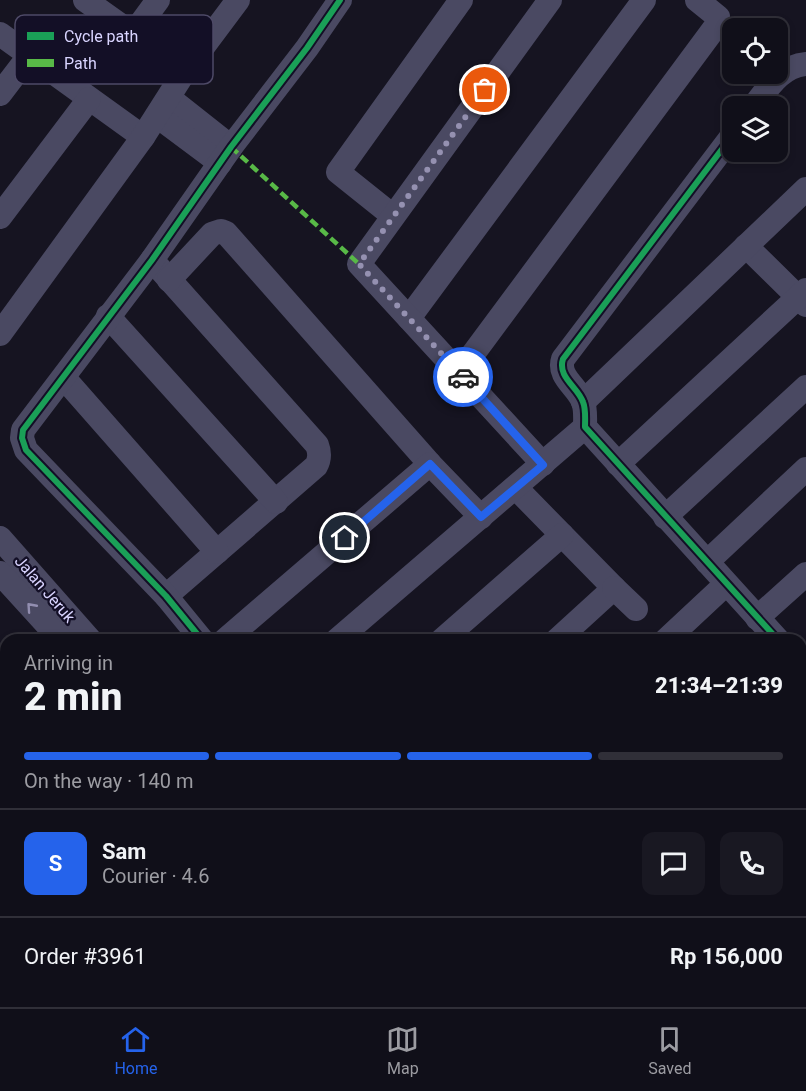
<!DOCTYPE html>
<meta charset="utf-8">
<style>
:root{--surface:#100f19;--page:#191822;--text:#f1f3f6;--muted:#9c9ca2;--line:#302f38;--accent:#2563eb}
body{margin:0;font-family:Roboto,sans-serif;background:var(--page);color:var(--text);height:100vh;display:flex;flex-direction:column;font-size:22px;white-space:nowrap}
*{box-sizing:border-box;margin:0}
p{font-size:20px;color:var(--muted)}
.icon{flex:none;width:33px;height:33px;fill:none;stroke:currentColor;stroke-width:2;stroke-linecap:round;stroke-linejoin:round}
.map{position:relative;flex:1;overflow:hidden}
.sheet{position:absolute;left:0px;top:634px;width:807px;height:374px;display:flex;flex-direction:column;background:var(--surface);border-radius:18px 18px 0 0;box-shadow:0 3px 9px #0003,0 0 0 2px var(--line)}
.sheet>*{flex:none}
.fabs{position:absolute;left:722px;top:18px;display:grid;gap:12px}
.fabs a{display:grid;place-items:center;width:66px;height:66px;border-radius:12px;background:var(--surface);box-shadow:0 3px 9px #0003,0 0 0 2px var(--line);font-size:30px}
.pin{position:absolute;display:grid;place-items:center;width:51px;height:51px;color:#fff;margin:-26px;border:3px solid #fff;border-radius:50%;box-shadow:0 2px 6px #0007}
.courier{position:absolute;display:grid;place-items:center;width:60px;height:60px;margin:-30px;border:4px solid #2563eb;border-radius:50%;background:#fff;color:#222;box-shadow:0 2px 8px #0007}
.overview em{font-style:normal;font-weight:800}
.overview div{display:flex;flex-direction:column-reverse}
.overview{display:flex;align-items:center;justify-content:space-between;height:102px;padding:0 24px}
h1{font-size:39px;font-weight:800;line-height:45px}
.bar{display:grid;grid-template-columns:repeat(4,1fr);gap:9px 6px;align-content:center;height:72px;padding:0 24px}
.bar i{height:8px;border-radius:4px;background:var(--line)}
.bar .current{background:var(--accent)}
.bar p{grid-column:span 4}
.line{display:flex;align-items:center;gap:15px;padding:0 24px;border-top:2px solid var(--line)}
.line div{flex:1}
.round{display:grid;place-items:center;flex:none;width:63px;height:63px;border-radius:12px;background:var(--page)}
.tab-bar{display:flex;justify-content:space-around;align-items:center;height:84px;border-top:2px solid var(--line);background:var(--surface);font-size:16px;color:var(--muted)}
.tab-bar a{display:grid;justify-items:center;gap:3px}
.tab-bar .current{color:var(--accent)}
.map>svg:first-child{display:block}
</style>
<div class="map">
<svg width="806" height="1007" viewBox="0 0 806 1007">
<rect width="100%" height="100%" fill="#161421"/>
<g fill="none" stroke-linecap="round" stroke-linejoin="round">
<g stroke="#4a4962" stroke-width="24">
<path d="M85,0l100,71"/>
<path d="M0,34l143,103"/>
<path d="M133,34l25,-34"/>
<path d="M0,94l29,-38"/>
<path d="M169,98l62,49"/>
<path d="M754,106c14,-18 27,-40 52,-42"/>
<path d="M157,116l63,47"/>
<path d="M732,136l-169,223c-6,18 15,28 20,43 3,7 2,17 2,25l193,213"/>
<path d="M393,216l-55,-44 123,-172"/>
<path d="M0,217l89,-118"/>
<path d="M746,246l60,59"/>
<path d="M152,260l165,185c3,8 3,14 -1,21l-150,130"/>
<path d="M169,280l43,-46 9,-3 5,2 204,231 51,53"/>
<path d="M108,316l168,186"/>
<path d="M409,318l235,-318"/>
<path d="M0,334l143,-197 42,-66 53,-71"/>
<path d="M459,373l257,-347 2,-9 -21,-17"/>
<path d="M64,378l153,174"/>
<path d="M583,402l223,-213"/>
<path d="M543,464l-184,-200 191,-264"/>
<path d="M618,464l188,-174"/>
<path d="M516,488l98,100 -57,52"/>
<path d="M665,517l141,-130"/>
<path d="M0,538l90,102"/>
<path d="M707,562l99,-93"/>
<path d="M0,573l61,67"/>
<path d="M614,588l22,21"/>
<path d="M757,618l49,-44"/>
<path d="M202,640l-36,-44 -140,-146 -4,-12 1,-8 129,-170 79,-113 76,-99 33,-48"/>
<path d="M225,640l205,-176"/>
<path d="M337,640l248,-213"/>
<path d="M442,640l120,-105"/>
<path d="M666,640l60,-56"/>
<path d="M801,663l5,5"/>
<path d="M0,712l6,6"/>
<path d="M801,717l5,-5"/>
<path d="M0,818l6,-8"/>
<path d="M801,833l5,-5"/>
<path d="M0,937l6,-8"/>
<path d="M801,964l5,-4"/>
<path d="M263,1002l5,5"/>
<path d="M403,1002l6,5"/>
<path d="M443,1002l5,5"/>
<path d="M39,1007l3,-5"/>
<path d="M128,1007l4,-5"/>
<path d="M224,1007l4,-5"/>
<path d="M608,1007l5,-5"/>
<path d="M754,1007l5,-5"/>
</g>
<path stroke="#58b947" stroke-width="4.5" stroke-dasharray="9 4.5" stroke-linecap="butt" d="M231,147l128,117"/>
<defs>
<g id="cycleway">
<path d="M732,136l-169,223c-6,18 15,28 20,43 3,7 2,17 2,25l193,213"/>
<path d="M202,640l-36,-44 -140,-146 -4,-12 1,-8 129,-170 79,-113 76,-99 33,-48"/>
</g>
</defs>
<use href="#cycleway" stroke="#130f26" stroke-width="10"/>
<use href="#cycleway" stroke="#1a9f57" stroke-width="6"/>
</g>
<defs><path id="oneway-chevron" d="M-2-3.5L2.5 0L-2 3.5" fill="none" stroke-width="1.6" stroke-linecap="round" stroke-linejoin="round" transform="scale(1.5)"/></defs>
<use stroke="#928eb0" href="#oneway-chevron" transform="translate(31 607) rotate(-132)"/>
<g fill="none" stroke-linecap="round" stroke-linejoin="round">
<path stroke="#9591b1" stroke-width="6" stroke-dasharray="0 10.8" d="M463,377l-104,-113 126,-174"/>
<path stroke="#2563eb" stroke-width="8" d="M345,538l85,-74 51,53 62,-52 -80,-88"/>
</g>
<g text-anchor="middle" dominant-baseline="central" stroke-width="4.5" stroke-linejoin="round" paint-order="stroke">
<g font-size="16" fill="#d9d4ff" stroke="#130f26">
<text transform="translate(45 589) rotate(49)">Jalan Jeruk</text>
</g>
</g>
<rect x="15" y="15" width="198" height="69" rx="9" fill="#130f26" stroke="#4e4a67" stroke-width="1.5"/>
<rect x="27" y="32" width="27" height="8" fill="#1a9f57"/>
<rect x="27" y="59" width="27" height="8" fill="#58b947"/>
<g font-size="16" fill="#d9d4ff">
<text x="64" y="42">Cycle path</text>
<text x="64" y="69">Path</text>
</g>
</svg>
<div class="fabs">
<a><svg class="icon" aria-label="locate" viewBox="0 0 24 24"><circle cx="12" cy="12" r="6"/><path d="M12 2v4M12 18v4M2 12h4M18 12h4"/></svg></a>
<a><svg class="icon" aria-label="layers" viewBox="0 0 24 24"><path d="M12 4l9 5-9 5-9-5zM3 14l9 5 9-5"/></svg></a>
</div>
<div class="pin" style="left:485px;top:90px;background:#ea580c"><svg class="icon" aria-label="bag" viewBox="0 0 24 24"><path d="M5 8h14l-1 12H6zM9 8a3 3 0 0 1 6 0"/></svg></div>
<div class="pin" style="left:345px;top:538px;background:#1f2937"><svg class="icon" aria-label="home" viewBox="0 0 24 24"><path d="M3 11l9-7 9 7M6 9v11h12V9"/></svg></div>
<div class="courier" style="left:463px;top:377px"><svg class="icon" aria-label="car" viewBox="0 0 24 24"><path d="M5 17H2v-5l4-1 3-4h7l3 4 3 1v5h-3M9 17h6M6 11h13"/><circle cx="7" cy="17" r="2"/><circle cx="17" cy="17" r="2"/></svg></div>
<section class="sheet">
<div class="overview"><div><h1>2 min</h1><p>Arriving in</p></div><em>21:34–21:39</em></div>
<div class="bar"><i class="current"></i><i class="current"></i><i class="current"></i><i></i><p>On the way · 140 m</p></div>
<div class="line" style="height:108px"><b class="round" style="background:var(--accent);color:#fff">S</b><div><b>Sam</b><p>Courier · 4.6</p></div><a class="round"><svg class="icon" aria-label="chat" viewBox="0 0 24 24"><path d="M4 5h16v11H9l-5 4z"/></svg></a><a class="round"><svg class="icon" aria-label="phone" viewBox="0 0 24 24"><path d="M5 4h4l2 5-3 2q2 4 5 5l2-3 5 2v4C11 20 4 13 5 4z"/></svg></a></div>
<div class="line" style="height:78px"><div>Order #3961</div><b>Rp 156,000</b></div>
</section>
</div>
<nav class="tab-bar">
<a class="current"><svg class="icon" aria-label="home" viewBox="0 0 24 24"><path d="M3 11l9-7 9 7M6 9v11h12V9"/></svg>Home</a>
<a><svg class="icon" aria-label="map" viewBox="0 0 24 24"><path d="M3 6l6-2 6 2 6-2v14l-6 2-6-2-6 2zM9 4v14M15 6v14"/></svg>Map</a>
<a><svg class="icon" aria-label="saved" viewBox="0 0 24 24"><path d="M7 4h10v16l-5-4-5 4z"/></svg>Saved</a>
</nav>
